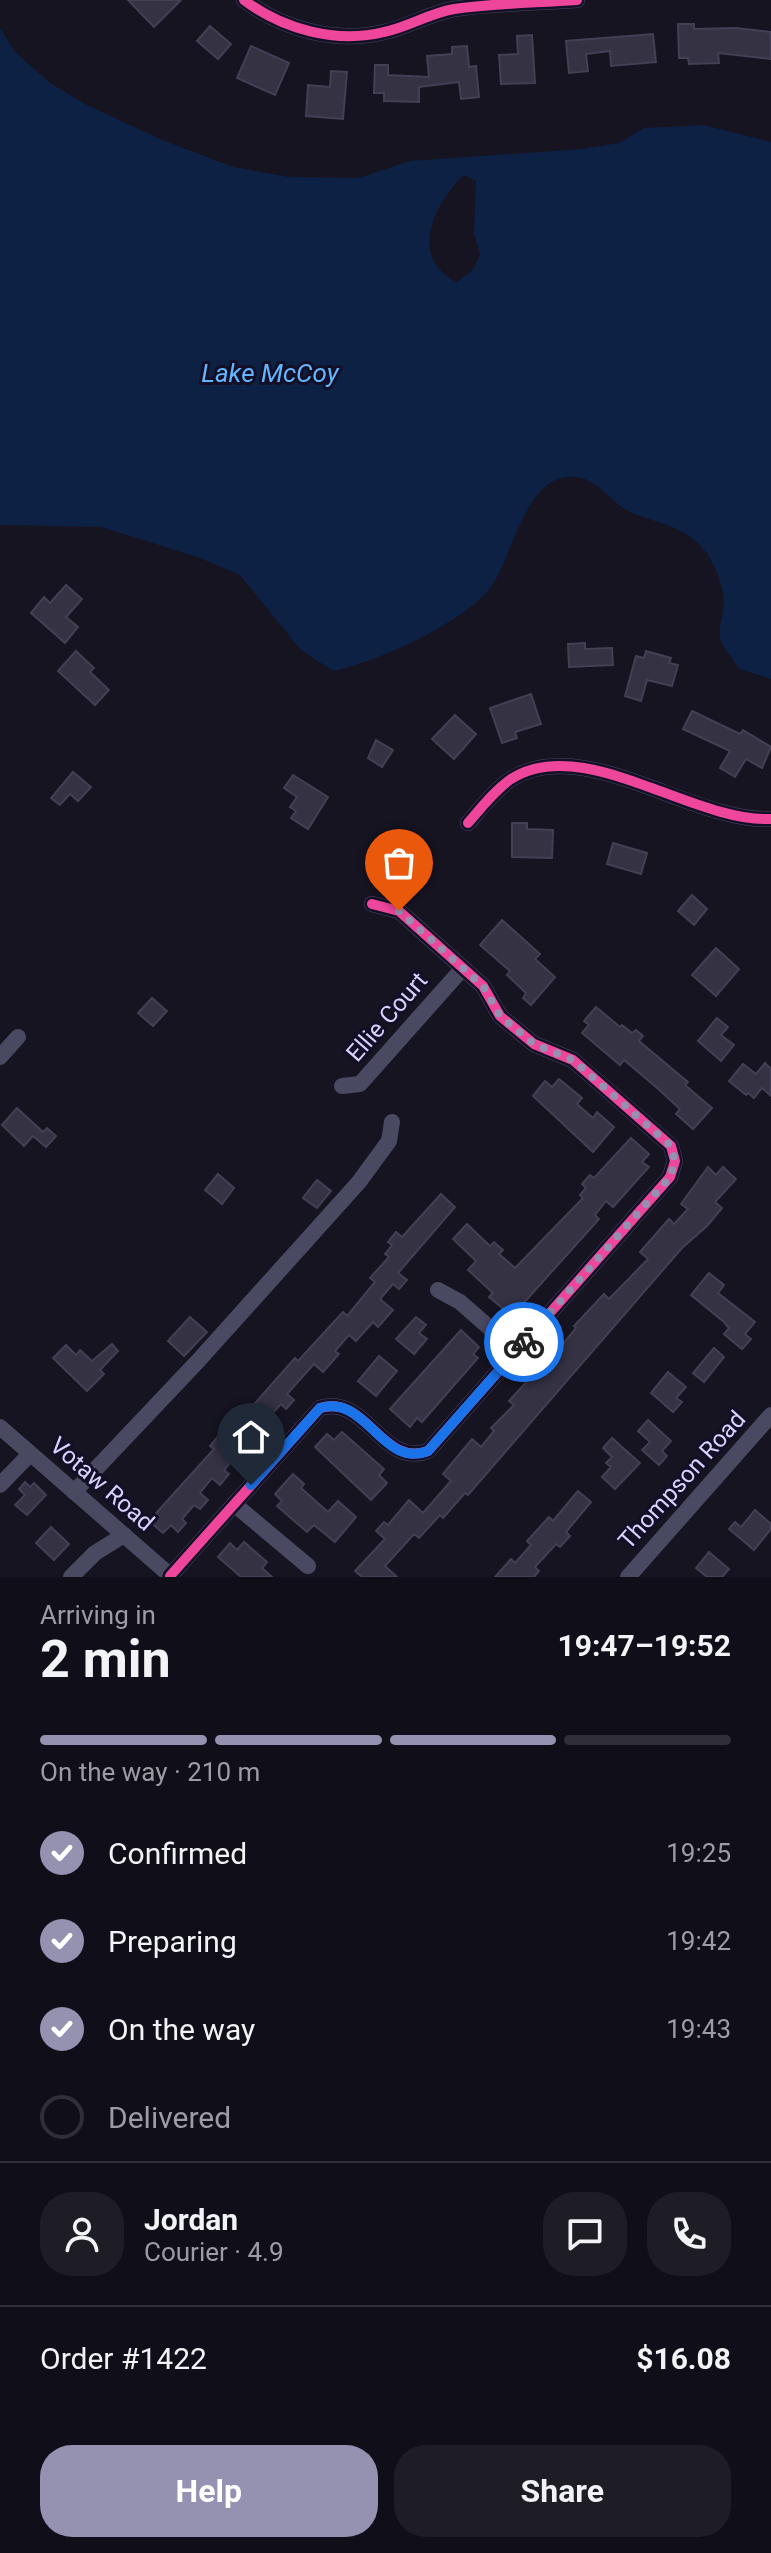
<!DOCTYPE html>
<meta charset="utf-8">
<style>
:root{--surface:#100f19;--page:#1e1d26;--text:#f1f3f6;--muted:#9c9ca2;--line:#302f38;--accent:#9591b1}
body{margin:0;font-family:Roboto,sans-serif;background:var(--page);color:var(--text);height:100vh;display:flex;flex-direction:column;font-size:30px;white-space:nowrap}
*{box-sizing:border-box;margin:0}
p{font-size:26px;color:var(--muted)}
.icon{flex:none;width:44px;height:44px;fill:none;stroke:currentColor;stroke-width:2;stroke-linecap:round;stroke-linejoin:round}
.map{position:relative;height:1577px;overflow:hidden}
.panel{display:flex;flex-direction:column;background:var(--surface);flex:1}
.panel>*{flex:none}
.pin{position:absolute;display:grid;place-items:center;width:68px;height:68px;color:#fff;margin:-82px -34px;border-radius:50% 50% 50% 0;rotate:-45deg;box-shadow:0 0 8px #0007}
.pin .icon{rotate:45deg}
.courier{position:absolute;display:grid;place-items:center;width:80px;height:80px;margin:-40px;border:6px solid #1a73e8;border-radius:50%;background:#fff;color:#222;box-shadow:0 2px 10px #0007}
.summary em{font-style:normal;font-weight:700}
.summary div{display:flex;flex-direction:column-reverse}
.summary{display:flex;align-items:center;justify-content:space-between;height:136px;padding:0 40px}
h1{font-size:52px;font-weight:700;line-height:60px}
.bar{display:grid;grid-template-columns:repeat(4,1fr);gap:12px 8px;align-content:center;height:96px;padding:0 40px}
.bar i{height:10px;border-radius:6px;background:var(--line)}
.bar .selected{background:var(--accent)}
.bar p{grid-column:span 4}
.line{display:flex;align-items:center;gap:20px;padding:0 40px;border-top:2px solid var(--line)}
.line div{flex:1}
.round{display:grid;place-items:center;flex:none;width:84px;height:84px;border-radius:32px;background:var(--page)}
ol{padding:0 40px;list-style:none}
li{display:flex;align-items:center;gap:24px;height:88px}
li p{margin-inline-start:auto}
li .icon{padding:8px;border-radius:50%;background:var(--accent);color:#fff;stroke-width:4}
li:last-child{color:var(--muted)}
li i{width:44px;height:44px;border:4px solid var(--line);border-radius:50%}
.button{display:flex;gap:16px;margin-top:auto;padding:16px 40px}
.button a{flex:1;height:92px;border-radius:32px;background:var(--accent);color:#fff;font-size:32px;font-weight:700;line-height:92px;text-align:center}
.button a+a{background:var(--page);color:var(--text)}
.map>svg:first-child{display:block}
</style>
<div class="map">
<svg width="771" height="1577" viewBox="0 0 771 1577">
<rect width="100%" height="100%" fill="#161421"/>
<path fill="#0d2144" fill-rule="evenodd" d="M0,28l15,24 35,31 37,22 75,35 71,27 56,10 70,1 51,-17 173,-12 36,-6 25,-15 59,-3 68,17v537l-32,-10c-5,-9 -16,-21 -19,-31 -2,-10 4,-25 4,-36 0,-14 -10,-41 -19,-51 -24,-30 -52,-26 -80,-42 -17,-10 -27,-30 -50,-32 -50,-5 -62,80 -84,110 -27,36 -114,75 -158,84l-32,-21 -61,-75 -40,-17 -98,-31 -102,-2zM464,175l12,6 -2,52 6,22 -8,16 -15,11c-49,-24 -24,-77 7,-107z"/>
<g fill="#343243" stroke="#433f54" stroke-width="2">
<path d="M128,0h53l-27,27z"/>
<path d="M678,24h16v5l42,-1 35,4v27l-53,-6 1,10 -30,1 -1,-6h-9z"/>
<path d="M210,26l21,18 -13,15 -21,-18z"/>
<path d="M653,34l3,28 -45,4 -1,-15 -24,3 2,17 -19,2 -3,-32z"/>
<path d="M532,35l3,48 -34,1 -2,-29 19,-1 -1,-18z"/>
<path d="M251,46l38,17 -14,32 -38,-17z"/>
<path d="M467,46l2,21 7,-1 3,31 -18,2 -2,-17 -40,5v15l-35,-1v-8h-10l1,-28h13v10l41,2 -2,-21 25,-2v-7z"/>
<path d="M331,71l16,1 -4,47 -37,-3 2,-31 22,2z"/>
<path d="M66,585l16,14 -16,18 12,10 -13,16 -34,-30 13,-16 6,6z"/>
<path d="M585,643v6l27,-1 1,17 -44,2 -1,-23z"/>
<path d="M76,651l18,17 -4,4 19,18 -14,15 -37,-34z"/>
<path d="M646,651l25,7 -2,5 9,2 -6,21 -25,-6 -6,21 -16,-5 11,-40 8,2z"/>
<path d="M531,694l10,30 -26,8 2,6 -15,5 -12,-35z"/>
<path d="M692,711l48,23 3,-4 28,17 -9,21 -16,-9 -11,18 -15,-9 10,-17 -47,-22z"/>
<path d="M455,715l21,19 -22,25 -22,-20z"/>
<path d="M376,740l17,10 -11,17 -14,-9z"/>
<path d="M73,772l18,15 -13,14 -8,-7 -10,11 -9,-7z"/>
<path d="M293,775l35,22 -20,32 -17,-11 5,-7 -6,-4 7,-10 -13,-9z"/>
<path d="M512,823h15v6l26,1 -1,28 -40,-1z"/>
<path d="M613,843l34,10 -6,21 -34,-10z"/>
<path d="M692,895l15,14 -13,16 -16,-14z"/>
<path d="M502,920l38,34 -5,5 20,18 -24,28 -8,-7 3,-5 -19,-18 3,-4 -30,-26z"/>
<path d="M716,948l23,21 -23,27 -24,-21z"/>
<path d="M152,998l15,13 -14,15 -15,-13z"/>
<path d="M596,1007l24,20 2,-2 10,8 4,-3 7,6 -4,5 49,41 -3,3 27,23 -19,21 -17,-15 4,-5 -24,-22 -32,-27 -4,5 -38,-32 7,-8 -5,-4z"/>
<path d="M717,1018l11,9 -7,8 13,10 -13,16 -23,-20z"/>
<path d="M765,1063l6,6v27l-9,-8 -8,10 -6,-5 -2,2 -17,-14 14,-17 13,10z"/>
<path d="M559,1079l23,19 -5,6 16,14 4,-6 17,15 -21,25 -60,-56 12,-15 7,6z"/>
<path d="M17,1108l26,24 4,-4 9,8 -10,11 -13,-11 -9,10 -22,-21z"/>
<path d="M631,1138l18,16 -7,8 7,5 -36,40 -7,-6 -11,14 4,4 -87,97 -23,-19 4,-4 -25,-23 8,-9 -23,-22 14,-15 23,22 4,-4 9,8 -4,4 16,14 68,-70 -3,-3 6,-7 -4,-4 8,-9 4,3z"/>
<path d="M708,1167l8,8 7,-8 13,12 -21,23 7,6 -15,18 -25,22 -214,247 -3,-2 -22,25 -3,-3 -21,23 -5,-4 -29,32 12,11h-35l-7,-6 30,-32 -9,-8 8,-9 4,3 21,-25 14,13 28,-32 -8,-7 29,-35 9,8 13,-16 -3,-3 23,-23 -5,-4 22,-24 -2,-2 8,-10 6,5 13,-15 -5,-4 8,-10 4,3 13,-16 -2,-2 30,-32 5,5 39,-40 -8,-7 29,-33 5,5 14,-15 -7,-5z"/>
<path d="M218,1174l16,14 -12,16 -17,-14z"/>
<path d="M317,1180l14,11 -14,17 -14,-10z"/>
<path d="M441,1194l14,13 -57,66 9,7 -8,9 -6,-5 -13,15 13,11 -15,17 -5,-5 -17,19 -7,-6 -14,16 4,3 -16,18 -9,-8 -27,30 7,6 -8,9 -5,-5 -16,17 7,6 -9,10 -4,-4 -8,5 -27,32 5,4 -9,11 -8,-7 -12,15 8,7 -8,9 -6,-4 -12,14 4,4 -8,9 -7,-7 -8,8 -14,-12 65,-72 -4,-3 10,-12 4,4 71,-80 3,3 45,-49 4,4 28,-34 -5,-4 19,-21 -4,-3 7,-9 -4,-3 8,-10 6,5z"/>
<path d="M709,1273l15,12 -6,8 37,29 -10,12 6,5 -9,10 -18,-15 5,-6 -5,-6 -33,-27z"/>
<path d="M190,1317l17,15 -23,24 -16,-15z"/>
<path d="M416,1317l10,8 -7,8 8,6 -13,15 -18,-15z"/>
<path d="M461,1330l18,17 -6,7 5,4 -56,64 -5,-4 -7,9 -20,-18z"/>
<path d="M112,1344l6,7 -18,19 4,4 -17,17 -34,-33 13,-13 10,10 4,-5 12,11z"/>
<path d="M714,1348l10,9 -20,25 -11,-9z"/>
<path d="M379,1356l18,15 -21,25 -18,-15z"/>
<path d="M668,1372l18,15 -10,11 6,4 -9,10 -22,-19z"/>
<path d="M648,1420l23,21 -9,10 5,5 -8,9 -17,-15 8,-8 -12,-11z"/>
<path d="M342,1432l42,37 -5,6 8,8 -16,17 -56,-53 12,-13 7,6z"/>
<path d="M612,1438l28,25 -25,26 -13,-12 9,-10 -5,-4 6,-6 -9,-9z"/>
<path d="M293,1474l11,10 -3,4 27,24 10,-11 18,16 -21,25 -21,-17 -7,7 -30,-26 5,-5 -7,-7z"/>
<path d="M25,1482l5,5 4,-4 12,12 -19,20 -12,-10 10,-10 -6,-6z"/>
<path d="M578,1491l13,11 -25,30 4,4 -10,11 -4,-3 -21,23 4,4 -5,6h-39l16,-18 4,4 16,-18 -4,-4 22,-24 4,4z"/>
<path d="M755,1510l16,14v5l-17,21 -25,-21 6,-7 6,5z"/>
<path d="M51,1527l18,17 -15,16 -18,-17z"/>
<path d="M244,1542l23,20 -5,6 10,9h-31l-23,-20 12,-14 7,7z"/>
<path d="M709,1552l20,17 -7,8h-15l-11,-9z"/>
</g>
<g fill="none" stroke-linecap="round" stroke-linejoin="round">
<g stroke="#4a4962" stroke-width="16">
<path d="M244,0c38,29 92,44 140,32 24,-5 46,-19 70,-23 41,-6 83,-6 123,-9"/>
<path d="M468,823c13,-15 27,-33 43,-44 72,-46 182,44 260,40"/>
<path d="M0,1057l18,-20"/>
<path d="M342,1086l18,-2 103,-116"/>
<path d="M438,1290l22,12 56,49"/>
<path d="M0,1427l172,150"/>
<path d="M0,1485l30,-31"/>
<path d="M74,1492l124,-131 161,-179 30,-41 3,-19"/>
<path d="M234,1504l74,62"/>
<path d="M170,1576l150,-168c47,-14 62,60 108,43l242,-274 5,-16 -4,-15 -98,-86 -39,-16 -34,-28 -17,-30 -84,-75 -27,-7"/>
<path d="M71,1577l24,-24 29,-18"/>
<path d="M628,1577l143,-162"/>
</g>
<defs>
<g id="cycleway">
<path d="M244,0c38,29 92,44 140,32 24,-5 46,-19 70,-23 41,-6 83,-6 123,-9"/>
<path d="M468,823c13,-15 27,-33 43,-44 72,-46 182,44 260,40"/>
<path d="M170,1576l150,-168c47,-14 62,60 108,43l242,-274 5,-16 -4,-15 -98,-86 -39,-16 -34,-28 -17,-30 -84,-75 -27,-7"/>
</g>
</defs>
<use href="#cycleway" stroke="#130f26" stroke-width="15"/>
<use href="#cycleway" stroke="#ed469a" stroke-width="10"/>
</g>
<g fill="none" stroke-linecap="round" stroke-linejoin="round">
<path stroke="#9591b1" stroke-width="8" stroke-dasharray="0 14.4" d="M399,911l84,75 17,30 34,28 39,16 98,86 4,15 -5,16 -146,165"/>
<path stroke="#1a73e8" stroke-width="10" d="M251,1485l69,-77c47,-14 62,61 108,43l96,-109"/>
</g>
<g text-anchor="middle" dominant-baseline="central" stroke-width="6" stroke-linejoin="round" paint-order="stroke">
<g font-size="24" fill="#d9d4ff" stroke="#130f26">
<text transform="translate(387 1017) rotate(-49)">Ellie Court</text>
<text transform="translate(682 1480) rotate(-48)">Thompson Road</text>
<text transform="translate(102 1484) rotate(41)">Votaw Road</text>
</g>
<g font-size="26" font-style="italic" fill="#62b6ff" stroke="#130f26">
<text x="270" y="373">Lake McCoy</text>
</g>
</g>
</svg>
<div class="pin" style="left:399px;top:911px;background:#ea580c"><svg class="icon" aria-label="bag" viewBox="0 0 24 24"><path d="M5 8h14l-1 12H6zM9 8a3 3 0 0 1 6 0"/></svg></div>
<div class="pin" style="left:251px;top:1485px;background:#1f2937"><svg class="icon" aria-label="home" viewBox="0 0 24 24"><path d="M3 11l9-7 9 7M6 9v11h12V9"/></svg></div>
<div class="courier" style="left:524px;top:1342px"><svg class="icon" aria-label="bike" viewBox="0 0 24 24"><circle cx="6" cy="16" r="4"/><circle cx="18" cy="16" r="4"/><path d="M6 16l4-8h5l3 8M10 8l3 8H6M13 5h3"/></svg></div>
</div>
<section class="panel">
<div class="summary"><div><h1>2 min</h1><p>Arriving in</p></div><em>19:47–19:52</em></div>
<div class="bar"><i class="selected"></i><i class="selected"></i><i class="selected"></i><i></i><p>On the way · 210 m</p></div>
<ol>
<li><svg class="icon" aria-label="check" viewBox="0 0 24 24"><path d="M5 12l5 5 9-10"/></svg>Confirmed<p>19:25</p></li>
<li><svg class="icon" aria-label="check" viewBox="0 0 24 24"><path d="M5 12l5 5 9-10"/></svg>Preparing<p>19:42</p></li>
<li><svg class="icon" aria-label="check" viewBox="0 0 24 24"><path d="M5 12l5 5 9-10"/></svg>On the way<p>19:43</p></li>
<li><i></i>Delivered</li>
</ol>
<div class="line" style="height:144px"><a class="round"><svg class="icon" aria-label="person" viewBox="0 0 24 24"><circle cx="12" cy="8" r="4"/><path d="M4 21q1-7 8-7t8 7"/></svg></a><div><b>Jordan</b><p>Courier · 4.9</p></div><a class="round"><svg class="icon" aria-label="chat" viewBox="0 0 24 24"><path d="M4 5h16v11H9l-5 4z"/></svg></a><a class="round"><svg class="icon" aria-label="phone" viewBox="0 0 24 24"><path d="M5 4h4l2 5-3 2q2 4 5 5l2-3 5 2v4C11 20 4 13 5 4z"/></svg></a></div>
<div class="line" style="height:104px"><div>Order #1422</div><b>$16.08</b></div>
<div class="button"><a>Help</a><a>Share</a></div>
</section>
